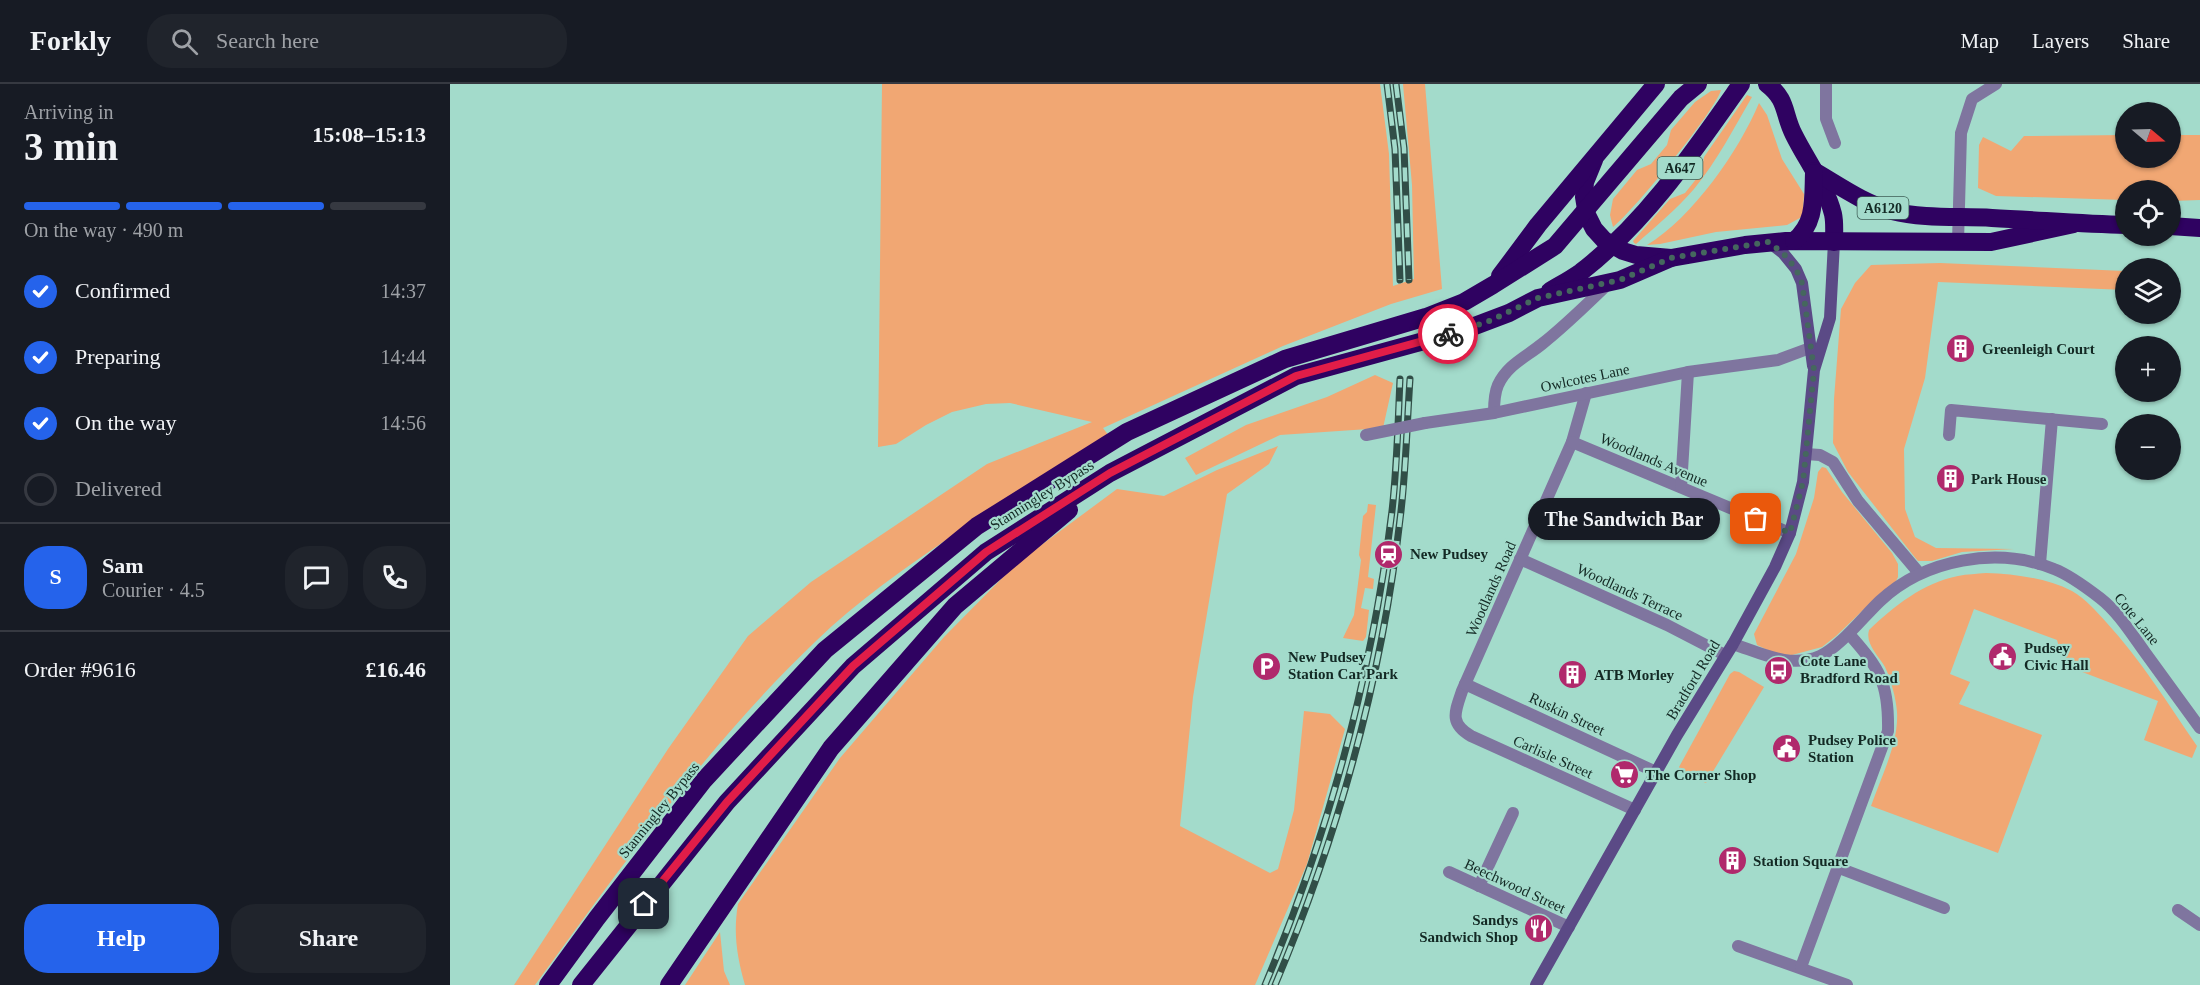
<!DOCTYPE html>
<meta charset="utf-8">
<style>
:root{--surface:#171b24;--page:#20242c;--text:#f1f3f6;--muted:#9ea1a6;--line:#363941;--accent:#2563eb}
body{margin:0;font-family:Georgia,serif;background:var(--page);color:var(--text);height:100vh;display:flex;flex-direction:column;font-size:22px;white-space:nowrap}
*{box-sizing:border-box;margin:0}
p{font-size:20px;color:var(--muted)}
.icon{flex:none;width:33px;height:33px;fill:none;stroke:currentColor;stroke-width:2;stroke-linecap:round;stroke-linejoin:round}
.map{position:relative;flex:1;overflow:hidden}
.sheet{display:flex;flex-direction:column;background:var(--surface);width:450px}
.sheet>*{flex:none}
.needle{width:39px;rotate:109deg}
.buttons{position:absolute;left:1665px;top:18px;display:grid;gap:12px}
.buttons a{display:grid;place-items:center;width:66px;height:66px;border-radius:50%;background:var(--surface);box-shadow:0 2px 4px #0004;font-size:30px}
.pin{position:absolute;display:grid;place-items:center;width:51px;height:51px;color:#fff;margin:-26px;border-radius:12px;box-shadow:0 3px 9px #0006}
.courier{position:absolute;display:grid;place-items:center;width:60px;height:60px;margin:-30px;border:4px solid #e11d48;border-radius:50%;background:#fff;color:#222;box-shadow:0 2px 8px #0007}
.bubble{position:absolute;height:42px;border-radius:21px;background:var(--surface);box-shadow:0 2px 4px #0004;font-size:20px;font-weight:700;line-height:42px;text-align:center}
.overview em{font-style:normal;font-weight:700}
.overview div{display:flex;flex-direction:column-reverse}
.overview{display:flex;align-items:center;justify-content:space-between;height:102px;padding:0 24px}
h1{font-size:39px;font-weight:700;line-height:45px}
.bar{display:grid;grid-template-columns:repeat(4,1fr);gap:9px 6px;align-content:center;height:72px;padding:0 24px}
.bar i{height:8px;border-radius:4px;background:var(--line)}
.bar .current{background:var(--accent)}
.bar p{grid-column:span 4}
.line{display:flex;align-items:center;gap:15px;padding:0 24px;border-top:2px solid var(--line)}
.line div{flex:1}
.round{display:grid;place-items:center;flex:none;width:63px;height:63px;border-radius:24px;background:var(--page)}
ol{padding:0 24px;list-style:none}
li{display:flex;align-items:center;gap:18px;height:66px}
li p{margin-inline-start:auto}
li .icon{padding:6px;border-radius:50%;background:var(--accent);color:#fff;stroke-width:4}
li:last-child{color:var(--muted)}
li i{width:33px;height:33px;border:3px solid var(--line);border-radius:50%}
.primary-button{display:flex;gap:12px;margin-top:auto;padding:12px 24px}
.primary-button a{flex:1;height:69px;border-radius:24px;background:var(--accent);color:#fff;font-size:24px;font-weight:700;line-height:69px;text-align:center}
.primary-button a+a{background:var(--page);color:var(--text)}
header{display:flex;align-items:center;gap:36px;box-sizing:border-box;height:84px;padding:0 30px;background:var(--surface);border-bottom:2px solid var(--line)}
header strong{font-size:28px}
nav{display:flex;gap:33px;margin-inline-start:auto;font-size:21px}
.search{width:420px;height:54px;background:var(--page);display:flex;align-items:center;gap:15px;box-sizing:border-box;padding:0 21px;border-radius:24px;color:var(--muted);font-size:22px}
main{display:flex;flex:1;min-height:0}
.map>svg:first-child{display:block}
</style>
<header>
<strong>Forkly</strong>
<div class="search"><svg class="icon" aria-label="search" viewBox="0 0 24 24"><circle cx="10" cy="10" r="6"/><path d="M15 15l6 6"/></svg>Search here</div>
<nav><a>Map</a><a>Layers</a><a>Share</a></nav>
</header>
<main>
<section class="sheet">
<div class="overview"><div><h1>3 min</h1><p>Arriving in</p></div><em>15:08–15:13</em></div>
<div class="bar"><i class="current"></i><i class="current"></i><i class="current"></i><i></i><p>On the way · 490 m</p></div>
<ol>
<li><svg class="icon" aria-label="check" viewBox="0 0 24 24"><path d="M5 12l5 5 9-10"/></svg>Confirmed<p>14:37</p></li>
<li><svg class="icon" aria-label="check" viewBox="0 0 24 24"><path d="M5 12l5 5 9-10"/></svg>Preparing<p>14:44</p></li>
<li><svg class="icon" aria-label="check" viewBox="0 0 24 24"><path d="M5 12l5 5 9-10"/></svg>On the way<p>14:56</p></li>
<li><i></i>Delivered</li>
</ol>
<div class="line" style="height:108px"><b class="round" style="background:var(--accent);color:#fff">S</b><div><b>Sam</b><p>Courier · 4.5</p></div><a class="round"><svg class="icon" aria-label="chat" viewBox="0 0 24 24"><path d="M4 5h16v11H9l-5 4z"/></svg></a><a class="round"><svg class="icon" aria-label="phone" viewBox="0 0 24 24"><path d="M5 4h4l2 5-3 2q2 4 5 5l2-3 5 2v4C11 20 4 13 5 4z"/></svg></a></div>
<div class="line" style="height:78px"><div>Order #9616</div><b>£16.46</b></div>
<div class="primary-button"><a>Help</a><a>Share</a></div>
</section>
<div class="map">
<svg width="1750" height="901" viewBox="0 0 1750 901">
<rect width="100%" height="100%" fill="#a3dbcb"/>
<g fill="#f1a773">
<path d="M432,0h498l9,70 4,132 21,-7 -2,-94 -9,-101h22l17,205 -51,15 -108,42 -180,82 6,8c-54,30 -106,65 -157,100 -47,32 -95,65 -136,105 -107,102 -194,225 -281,344h-21l154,-236 80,-113 63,-54 176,-118 105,-42 -82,-19 -24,1 -34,8 -26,13 -30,19 -18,3z"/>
<path d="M1271,6c-5,20 -89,123 -108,137l-3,-12 3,-16 24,-29 14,-6 16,-19 4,-15 24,-28 16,-11z"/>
<path d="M1297,11l5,2c-18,31 -35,64 -58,92 -17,20 -38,37 -58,55l-2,-1 -1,-2 37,-42 15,-6 16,-20 3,-16z"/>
<path d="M1309,19l8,12 15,44 22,35 -1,19 -3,5 -13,7 -71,7 -56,12 -13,1c45,-27 92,-94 112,-142z"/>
<path d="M1675,51l1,23h44l1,-23h29v65l-29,1 -1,-11h-44l-1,10 -129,-4 -18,-8 1,-43 4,-8 28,14 13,-15z"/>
<path d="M1490,179l185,8v19l-187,-8 -13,96 -21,71 1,60 10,28 21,11 78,1 -52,3 -30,9h-14l-5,-6 -65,-83 -15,-29 1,-44 7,-90 14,-26 16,-18z"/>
<path d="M925,291l18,8 -10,45 -103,7 -84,40 -11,-17 61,-33 81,-28z"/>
<path d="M828,362l-9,18 -42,30 -34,203 -13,129 90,47 8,-4 16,-59 10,-99 26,3 15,15 -38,135 -52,121h-510c-8,-28 -12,-52 -7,-81l102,-146 104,-121 73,-74 100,-74 47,7 53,-26z"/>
<path d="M1372,383l4,1 16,24 50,61 6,11v13l-4,8 -13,8 -45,43 -14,11 -30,8 -16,-1 -19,-9 -3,-11 42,-80 18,-56 4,-26z"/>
<path d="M918,420l8,1 -8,72 6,2 -1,10 -8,-1 -4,20 8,2 -3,27 -3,4 -20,-3 11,-23 7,-55 -2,-5 4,-39 4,-4z"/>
<path d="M1536,489c29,1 60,5 86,18 14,8 24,20 34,31 35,38 62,82 91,124l-5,12 -48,-18 14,-39 -94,-36 -7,-25 -83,-31 -24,65 20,8 -11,22 83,31 -44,118 -127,-47c10,-29 28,-63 26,-94 -1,-14 -6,-32 -12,-45 -7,-12 -20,-23 -16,-37 25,-24 54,-47 89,-54 9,-2 19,-2 28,-3z"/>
<path d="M1284,587l5,1 25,15 -58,96 -24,-10 -3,-6 51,-93z"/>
<path d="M270,848l4,39 6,14h-45z"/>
</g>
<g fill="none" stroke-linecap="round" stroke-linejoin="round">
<g stroke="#7f759f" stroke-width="12">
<path d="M1376,0v35l9,24"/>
<path d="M1508,158l3,-109 11,-34 24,-15"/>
<path d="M1136,309l-14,49 -110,249c-7,21 -13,32 9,45l164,74"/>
<path d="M1044,329c0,-9 0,-19 4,-28 9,-20 28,-28 44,-41 23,-18 44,-39 66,-60"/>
<path d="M975,339l69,-10 194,-41 90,-12 32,-12"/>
<path d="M1499,351l2,-25 151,14"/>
<path d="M1122,358l218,91"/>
<path d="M1356,370l14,1 13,7 25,39 61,72"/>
<path d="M1231,403l7,-115"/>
<path d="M1070,475l147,66 58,30"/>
<path d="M1590,480l12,-145"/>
<path d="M1283,560c28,9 57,25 87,12 20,-9 44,-40 60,-55 45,-42 117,-55 174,-32 16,6 33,19 46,29 18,14 31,35 44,53 18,25 37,51 56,77"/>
<path d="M1015,600l191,88"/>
<path d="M1389,784l105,40"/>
<path d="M999,788l120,55"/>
<path d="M1029,802l34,-73"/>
<path d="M1728,826l22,15"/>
<path d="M1288,862l109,39"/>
<path d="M1351,883l87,-236c1,-48 -8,-62 -39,-97"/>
</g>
<g stroke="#5b4a86" stroke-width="12">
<path d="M1319,158l14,11 13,16 6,14 11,83"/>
<path d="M1086,901l141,-250 56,-91 42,-77 15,-34 13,-51 11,-112 16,-52 4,-76"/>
</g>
<g stroke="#2f0261" stroke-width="18">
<path d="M1317,0c21,16 16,30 27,51 13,26 32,51 39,79 2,9 1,19 1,28"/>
<path d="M1144,76l-9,22 -1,15 3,18 7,14 10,11 19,11 13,4 35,3 74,-13 41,-4 205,1 83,-18"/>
<path d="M1364,87c26,15 49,32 78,40 32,8 67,5 100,7 45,2 89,6 134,7"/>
<path d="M1720,142l30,2"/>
<path d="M1344,157c22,-18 19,-42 20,-68"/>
<path d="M1050,192l38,-51 118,-141"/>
<path d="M1100,207c10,-6 21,-12 31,-19 65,-50 113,-121 160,-188"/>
<path d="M98,901l49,-67 107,-138 121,-130 152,-124 150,-94 158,-73 141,-42 38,-15 29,-17 62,-39 126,-148 17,-14"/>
<path d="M131,901l146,-183 126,-136 133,-114 124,-79 186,-97 168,-46 45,-17 29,-15 82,-18 51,-22"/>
<path d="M219,901l162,-237 124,-142 114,-96"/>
</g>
<defs>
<g id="rail">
<path d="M937,0l8,65 5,131"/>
<path d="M946,0l8,64 5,132"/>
<path d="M815,901c64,-152 107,-311 127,-474 5,-44 6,-88 8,-132"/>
<path d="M825,901c64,-151 108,-311 126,-474 5,-44 6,-88 9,-132"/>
</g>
</defs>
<use href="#rail" stroke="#314e47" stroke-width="7"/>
<use href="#rail" stroke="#a3dbcb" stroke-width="4.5" stroke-dasharray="14" stroke-linecap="butt"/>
<path stroke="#7f759f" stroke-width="12" d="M916,351l59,-12"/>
</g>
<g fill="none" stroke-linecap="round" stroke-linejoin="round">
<path stroke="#45675e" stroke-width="6" stroke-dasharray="0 10.8" d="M998,250l39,-12 51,-24 82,-18 51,-22 97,-16 15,11 13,16 6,14 12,87 -11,112 -13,51 -34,-14"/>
<path stroke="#e11d48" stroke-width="8" d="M194,820l83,-102 126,-136 133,-114 124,-79 186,-97 152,-42"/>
</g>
<defs>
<symbol id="building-disc" viewBox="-11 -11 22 22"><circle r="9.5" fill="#b0296c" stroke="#a3dbcb"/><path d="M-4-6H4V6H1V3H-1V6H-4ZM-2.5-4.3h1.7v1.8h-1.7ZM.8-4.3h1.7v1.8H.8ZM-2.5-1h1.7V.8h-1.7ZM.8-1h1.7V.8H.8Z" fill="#fff"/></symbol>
<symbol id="station-disc" viewBox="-11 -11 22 22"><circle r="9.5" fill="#b0296c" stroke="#a3dbcb"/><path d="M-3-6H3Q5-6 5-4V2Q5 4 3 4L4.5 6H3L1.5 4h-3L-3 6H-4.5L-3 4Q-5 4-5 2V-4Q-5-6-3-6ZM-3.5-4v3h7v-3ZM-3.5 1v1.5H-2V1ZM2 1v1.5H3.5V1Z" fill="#fff"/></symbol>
<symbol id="civic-disc" viewBox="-11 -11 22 22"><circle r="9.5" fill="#b0296c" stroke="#a3dbcb"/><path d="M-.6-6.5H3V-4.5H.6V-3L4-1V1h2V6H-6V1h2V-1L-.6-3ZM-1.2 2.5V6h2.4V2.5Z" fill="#fff"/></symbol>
<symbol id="parking-disc" viewBox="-11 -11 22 22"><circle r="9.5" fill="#b0296c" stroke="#a3dbcb"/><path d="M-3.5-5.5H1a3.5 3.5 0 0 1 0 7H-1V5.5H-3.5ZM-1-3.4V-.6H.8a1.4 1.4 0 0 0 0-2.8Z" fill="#fff"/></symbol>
<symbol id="bus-disc" viewBox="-11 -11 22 22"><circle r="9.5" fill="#b0296c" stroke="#a3dbcb"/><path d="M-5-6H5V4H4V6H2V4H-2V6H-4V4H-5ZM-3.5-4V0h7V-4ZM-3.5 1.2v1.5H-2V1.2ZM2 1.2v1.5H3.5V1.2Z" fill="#fff"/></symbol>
<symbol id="supermarket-disc" viewBox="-11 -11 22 22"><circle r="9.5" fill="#b0296c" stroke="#a3dbcb"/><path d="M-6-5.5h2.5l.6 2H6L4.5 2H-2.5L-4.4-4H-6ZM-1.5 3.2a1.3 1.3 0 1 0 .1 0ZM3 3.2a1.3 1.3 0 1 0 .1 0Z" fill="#fff"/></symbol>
<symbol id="restaurant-disc" viewBox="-11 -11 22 22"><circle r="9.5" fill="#b0296c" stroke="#a3dbcb"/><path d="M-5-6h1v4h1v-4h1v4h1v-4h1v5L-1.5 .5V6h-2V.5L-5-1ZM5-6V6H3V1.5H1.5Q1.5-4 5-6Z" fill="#fff"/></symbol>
</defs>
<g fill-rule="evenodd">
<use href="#building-disc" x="1494" y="248" width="33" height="33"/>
<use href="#building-disc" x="1484" y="378" width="33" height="33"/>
<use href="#station-disc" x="922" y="454" width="33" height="33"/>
<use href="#civic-disc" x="1536" y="556" width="33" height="33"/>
<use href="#parking-disc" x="800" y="566" width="33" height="33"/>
<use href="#bus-disc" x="1312" y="570" width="33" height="33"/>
<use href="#building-disc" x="1106" y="574" width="33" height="33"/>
<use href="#civic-disc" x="1320" y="648" width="33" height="33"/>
<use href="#supermarket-disc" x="1158" y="674" width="33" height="33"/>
<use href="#building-disc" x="1266" y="760" width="33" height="33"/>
<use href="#restaurant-disc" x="1072" y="828" width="33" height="33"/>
</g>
<g text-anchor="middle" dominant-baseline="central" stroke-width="4.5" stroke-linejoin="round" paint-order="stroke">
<g fill="#a3dbcb" stroke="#3e5e56" stroke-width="1.5">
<rect x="1207.5" y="73" width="45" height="22" rx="4.5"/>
<rect x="1407.5" y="113" width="51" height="22" rx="4.5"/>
</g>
<g font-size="14" font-weight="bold" fill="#132924">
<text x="1230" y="84">A647</text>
<text x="1433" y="124">A6120</text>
</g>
<g font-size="15" font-weight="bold" fill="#132924" stroke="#a3dbcb" text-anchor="start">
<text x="1532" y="265">Greenleigh Court</text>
<text x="1521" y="395">Park House</text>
<text x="960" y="470">New Pudsey</text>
<text x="1574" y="564">Pudsey<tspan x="1574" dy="17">Civic Hall</tspan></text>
<text x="838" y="573">New Pudsey<tspan x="838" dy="17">Station Car Park</tspan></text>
<text x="1350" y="577">Cote Lane<tspan x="1350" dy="17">Bradford Road</tspan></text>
<text x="1144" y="591">ATB Morley</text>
<text x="1358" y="656">Pudsey Police<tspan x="1358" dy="17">Station</tspan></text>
<text x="1195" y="691">The Corner Shop</text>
<text x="1303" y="777">Station Square</text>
<text x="1068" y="836" text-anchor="end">Sandys<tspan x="1068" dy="17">Sandwich Shop</tspan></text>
</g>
<g font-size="15" fill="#132924" stroke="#a3dbcb">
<text transform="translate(1135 294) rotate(-12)">Owlcotes Lane</text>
<text transform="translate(1204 376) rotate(23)">Woodlands Avenue</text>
<text transform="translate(592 411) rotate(-32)">Stanningley Bypass</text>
<text transform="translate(1041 505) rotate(-66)">Woodlands Road</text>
<text transform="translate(1180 508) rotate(25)">Woodlands Terrace</text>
<text transform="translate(1687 535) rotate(51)">Cote Lane</text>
<text transform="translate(1243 596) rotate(-59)">Bradford Road</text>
<text transform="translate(1117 630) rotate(25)">Ruskin Street</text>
<text transform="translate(1103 673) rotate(24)">Carlisle Street</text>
<text transform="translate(209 726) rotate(-51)">Stanningley Bypass</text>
<text transform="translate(1065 802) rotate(25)">Beechwood Street</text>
</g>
</g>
</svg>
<div class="buttons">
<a><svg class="needle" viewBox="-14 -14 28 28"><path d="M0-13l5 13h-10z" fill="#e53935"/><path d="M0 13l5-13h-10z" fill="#9ea1a6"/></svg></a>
<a><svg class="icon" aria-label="locate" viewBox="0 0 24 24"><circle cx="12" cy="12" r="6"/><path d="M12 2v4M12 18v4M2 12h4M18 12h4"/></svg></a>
<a><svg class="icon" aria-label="layers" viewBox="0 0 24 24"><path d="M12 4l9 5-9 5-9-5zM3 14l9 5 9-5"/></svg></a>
<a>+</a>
<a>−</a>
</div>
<div class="pin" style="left:1306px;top:435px;background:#ea580c"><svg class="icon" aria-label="bag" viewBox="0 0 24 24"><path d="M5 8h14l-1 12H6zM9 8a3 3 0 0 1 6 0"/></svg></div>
<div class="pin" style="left:194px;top:820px;background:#1f2937"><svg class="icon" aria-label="home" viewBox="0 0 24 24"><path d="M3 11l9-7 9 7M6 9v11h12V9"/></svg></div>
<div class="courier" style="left:998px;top:250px"><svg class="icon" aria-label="bike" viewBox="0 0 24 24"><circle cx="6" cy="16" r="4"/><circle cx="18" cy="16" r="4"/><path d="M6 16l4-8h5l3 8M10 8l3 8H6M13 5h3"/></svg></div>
<div class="bubble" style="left:1078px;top:414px;width:192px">The Sandwich Bar</div>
</div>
</main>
